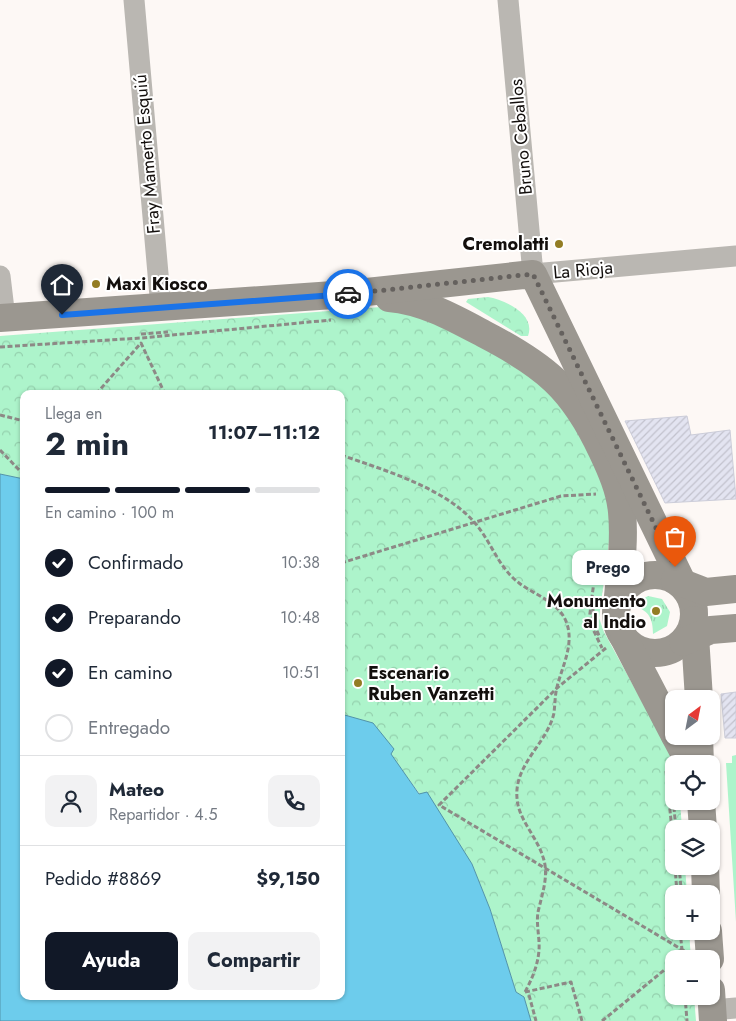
<!DOCTYPE html>
<html lang="es">
<meta charset="utf-8">
<style>
:root{--surface:#fff;--page:#f2f2f3;--text:#1f2937;--muted:#747a83;--line:#e0e1e3;--accent:#111827}
body{margin:0;font-family:Jost,sans-serif;background:var(--page);color:var(--text);height:100vh;display:flex;flex-direction:column;font-size:19px;white-space:nowrap}
*{box-sizing:border-box;margin:0}
p{font-size:16px;color:var(--muted)}
.icon{flex:none;width:28px;height:28px;fill:none;stroke:currentColor;stroke-width:2;stroke-linecap:round;stroke-linejoin:round}
.map{position:relative;flex:1;overflow:hidden}
.details{position:absolute;left:20px;top:390px;width:325px;height:610px;display:flex;flex-direction:column;background:var(--surface);border-radius:10px;box-shadow:0 1px 4px #0004}
.details>*{flex:none}
.needle{width:32px;rotate:32deg}
.controls{position:absolute;left:665px;top:690px;display:grid;gap:10px}
.controls a{display:grid;place-items:center;width:55px;height:55px;border-radius:10px;background:var(--surface);box-shadow:0 1px 4px #0004;font-size:25px}
.pin{position:absolute;display:grid;place-items:center;width:42px;height:42px;color:#fff;margin:-51px -21px;border-radius:50% 50% 50% 0;rotate:-45deg;box-shadow:0 0 5px #0007}
.pin .icon{rotate:45deg}
.courier{position:absolute;display:grid;place-items:center;width:50px;height:50px;margin:-25px;border:4px solid #1a73e8;border-radius:50%;background:#fff;color:#222;box-shadow:0 1px 6px #0007}
.bubble{position:absolute;height:35px;border-radius:10px;background:var(--surface);box-shadow:0 1px 4px #0004;font-size:16px;font-weight:700;line-height:35px;text-align:center}
.head em{font-style:normal;font-weight:700}
.head div{display:flex;flex-direction:column-reverse}
.head{display:flex;align-items:center;justify-content:space-between;height:85px;padding:0 25px}
h1{font-size:32px;font-weight:700;line-height:38px}
.bar{display:grid;grid-template-columns:repeat(4,1fr);gap:8px 5px;align-content:center;height:60px;padding:0 25px}
.bar i{height:6px;border-radius:4px;background:var(--line)}
.bar .selected{background:var(--accent)}
.bar p{grid-column:span 4}
.line{display:flex;align-items:center;gap:12px;padding:0 25px;border-top:1px solid var(--line)}
.line div{flex:1}
.round{display:grid;place-items:center;flex:none;width:52px;height:52px;border-radius:10px;background:var(--page)}
ol{padding:0 25px;list-style:none}
li{display:flex;align-items:center;gap:15px;height:55px}
li p{margin-inline-start:auto}
li .icon{padding:5px;border-radius:50%;background:var(--accent);color:#fff;stroke-width:4}
li:last-child{color:var(--muted)}
li i{width:28px;height:28px;border:2px solid var(--line);border-radius:50%}
.button{display:flex;gap:10px;margin-top:auto;padding:10px 25px}
.button a{flex:1;height:58px;border-radius:10px;background:var(--accent);color:#fff;font-size:20px;font-weight:700;line-height:58px;text-align:center}
.button a+a{background:var(--page);color:var(--text)}
.map>svg:first-child{display:block}
</style>
<div class="map">
<svg width="736" height="1021" viewBox="0 0 736 1021">
<defs>
<pattern id="grass-tufts" width="24" height="20" patternUnits="userSpaceOnUse" patternTransform="scale(1.25)"><rect width="24" height="20" fill="#adf4cb"/><path d="M3 7l-1-3M5 7V3M7 7l1-3M15 17l-1-3M17 17v-4M19 17l1-3" fill="none" stroke="#94d0ad"/></pattern>
<pattern id="park-crowns" width="20" height="18" patternUnits="userSpaceOnUse" patternTransform="scale(1.25)"><rect width="20" height="18" fill="#adf4cb"/><path d="M2 6a3 3 0 1 1 6 0M12 15a3 3 0 1 1 6 0" fill="none" stroke="#94d0ad"/></pattern>
<pattern id="building-hatch" width="6" height="6" patternUnits="userSpaceOnUse" patternTransform="scale(1.25)"><rect width="6" height="6" fill="#e3e4f1"/><path d="M-1 1l2-2M0 6l6-6M5 7l2-2" fill="none" stroke="#c2c2cd"/></pattern>
</defs>
<rect width="100%" height="100%" fill="#fdf8f5"/>
<path fill="url(#grass-tufts)" d="M648,596l14,3 8,13 -3,14 -14,8c0,-15 -4,-23 -18,-28l4,-5z"/>
<g fill="url(#park-crowns)">
<path d="M488,297c17,3 48,17 40,39h-7l-55,-34 2,-3z"/>
<path d="M394,306l64,23 114,76 41,107 -14,106 5,14 70,128v41h6l2,28h-8v37h11l2,28h-13v37h15l2,28h-17v37h20l2,25h-165l-7,-24 -8,-5 -26,-83 -18,-45 -106,-142 -25,-8v-320h-317v85l-24,-5v-138z"/>
</g>
<path fill="#adf4cb" d="M736,755v167l-10,-159h6v-7z"/>
<path fill="#6dccec" stroke="#5293a9" d="M0,474l24,5v517h317v-282l32,9 21,26 -3,5 28,40 8,-2 45,72 18,45 26,83 8,5 7,24h-531z"/>
<g fill="url(#building-hatch)" stroke="#cccdd9">
<path d="M687,416l4,19 39,-5 6,69 -71,4 -40,-82z"/>
<path d="M736,692v46h-11l-4,-44z"/>
</g>
<g fill="none" stroke-linecap="round" stroke-linejoin="round">
<g stroke="#8d8986" stroke-width="3" stroke-dasharray="5 2.5" stroke-linecap="butt">
<path d="M141,334l27,-2"/>
<path d="M0,347l141,-9 190,-18"/>
<path d="M96,394l45,-51 24,51"/>
<path d="M0,415l24,6"/>
<path d="M0,450l24,25"/>
<path d="M341,455c43,15 104,33 134,68 17,20 23,44 44,60 17,13 41,19 48,41 7,21 -5,43 -10,63 -2,8 -2,17 -3,26 -7,31 -40,51 -37,85 1,21 20,39 26,59 6,17 0,34 -4,51 -4,13 1,29 0,42 -1,15 -7,29 -14,42"/>
<path d="M341,563l220,-67 35,-2"/>
<path d="M596,565l-7,56 13,27"/>
<path d="M593,609v12l7,17"/>
<path d="M606,648l-49,40 -118,117 247,147"/>
<path d="M666,771l8,79"/>
<path d="M671,777l5,52"/>
<path d="M675,866l2,28"/>
<path d="M679,866l2,22"/>
<path d="M680,931l3,28"/>
<path d="M525,992l46,-10 11,39"/>
<path d="M529,995l7,26"/>
<path d="M685,996l2,25"/>
<path d="M602,1021l72,-59"/>
</g>
<g stroke="#bab7b2" stroke-width="21">
<path d="M134,0l27,308"/>
<path d="M508,0l25,274 203,-18"/>
<path d="M0,276l5,42"/>
<path d="M712,1010l24,-2"/>
</g>
<g stroke="#9b9790" stroke-width="28">
<path d="M389,298c35,3 65,20 95,36 60,31 89,54 118,117 9,19 18,39 20,61 3,31 -2,63 -5,94"/>
<path d="M0,318l348,-24 185,-20 153,316"/>
<circle cx="655" cy="614" r="39"/>
<path d="M675,580l31,12 30,-3"/>
<path d="M694,620l5,79"/>
<path d="M624,638l50,96"/>
<path d="M683,642l28,-12 25,-2"/>
<path d="M675,736l15,28"/>
<path d="M699,736l1,28"/>
<path d="M701,801l2,28"/>
<path d="M705,866l1,28"/>
<path d="M708,931l2,28"/>
<path d="M711,990l2,31"/>
</g>
</g>
<g fill="none" stroke-linecap="round" stroke-linejoin="round">
<path stroke="#65615e" stroke-width="5" stroke-dasharray="0 9" d="M348,294l185,-20 142,293"/>
<path stroke="#1a73e8" stroke-width="6" d="M62,315l286,-21"/>
</g>
<g fill="#937d24" stroke="#fff" stroke-width="2">
<circle cx="559" cy="244" r="5"/>
<circle cx="96" cy="284" r="5"/>
<circle cx="656" cy="611" r="5"/>
<circle cx="358" cy="683" r="5"/>
</g>
<g text-anchor="middle" dominant-baseline="central" stroke-width="4" stroke-linejoin="round" paint-order="stroke">
<g font-size="18" fill="#130f0d" stroke="#fff">
<text transform="translate(521 137) rotate(-95)">Bruno Ceballos</text>
<text transform="translate(147 154) rotate(-95)">Fray Mamerto Esquiú</text>
<text transform="translate(583 270) rotate(-5)">La Rioja</text>
</g>
<g font-size="18" font-weight="bold" fill="#130f0d" stroke="#fff" text-anchor="end">
<text x="549" y="244">Cremolatti</text>
<text x="106" y="284" text-anchor="start">Maxi Kiosco</text>
<text x="646" y="601">Monumento<tspan x="646" dy="21">al Indio</tspan></text>
<text x="368" y="673" text-anchor="start">Escenario<tspan x="368" dy="21">Ruben Vanzetti</tspan></text>
</g>
</g>
</svg>
<div class="controls">
<a><svg class="needle" viewBox="-14 -14 28 28"><path d="M0-13l5 13h-10z" fill="#e53935"/><path d="M0 13l5-13h-10z" fill="#747a83"/></svg></a>
<a><svg class="icon" aria-label="locate" viewBox="0 0 24 24"><circle cx="12" cy="12" r="6"/><path d="M12 2v4M12 18v4M2 12h4M18 12h4"/></svg></a>
<a><svg class="icon" aria-label="layers" viewBox="0 0 24 24"><path d="M12 4l9 5-9 5-9-5zM3 14l9 5 9-5"/></svg></a>
<a>+</a>
<a>−</a>
</div>
<div class="pin" style="left:675px;top:567px;background:#ea580c"><svg class="icon" aria-label="bag" viewBox="0 0 24 24"><path d="M5 8h14l-1 12H6zM9 8a3 3 0 0 1 6 0"/></svg></div>
<div class="pin" style="left:62px;top:315px;background:#1f2937"><svg class="icon" aria-label="home" viewBox="0 0 24 24"><path d="M3 11l9-7 9 7M6 9v11h12V9"/></svg></div>
<div class="courier" style="left:348px;top:294px"><svg class="icon" aria-label="car" viewBox="0 0 24 24"><path d="M5 17H2v-5l4-1 3-4h7l3 4 3 1v5h-3M9 17h6M6 11h13"/><circle cx="7" cy="17" r="2"/><circle cx="17" cy="17" r="2"/></svg></div>
<div class="bubble" style="left:572px;top:550px;width:72px">Prego</div>
<section class="details">
<div class="head"><div><h1>2 min</h1><p>Llega en</p></div><em>11:07–11:12</em></div>
<div class="bar"><i class="selected"></i><i class="selected"></i><i class="selected"></i><i></i><p>En camino · 100 m</p></div>
<ol>
<li><svg class="icon" aria-label="check" viewBox="0 0 24 24"><path d="M5 12l5 5 9-10"/></svg>Confirmado<p>10:38</p></li>
<li><svg class="icon" aria-label="check" viewBox="0 0 24 24"><path d="M5 12l5 5 9-10"/></svg>Preparando<p>10:48</p></li>
<li><svg class="icon" aria-label="check" viewBox="0 0 24 24"><path d="M5 12l5 5 9-10"/></svg>En camino<p>10:51</p></li>
<li><i></i>Entregado</li>
</ol>
<div class="line" style="height:90px"><a class="round"><svg class="icon" aria-label="person" viewBox="0 0 24 24"><circle cx="12" cy="8" r="4"/><path d="M4 21q1-7 8-7t8 7"/></svg></a><div><b>Mateo</b><p>Repartidor · 4.5</p></div><a class="round"><svg class="icon" aria-label="phone" viewBox="0 0 24 24"><path d="M5 4h4l2 5-3 2q2 4 5 5l2-3 5 2v4C11 20 4 13 5 4z"/></svg></a></div>
<div class="line" style="height:65px"><div>Pedido #8869</div><b>$9,150</b></div>
<div class="button"><a>Ayuda</a><a>Compartir</a></div>
</section>
</div>
